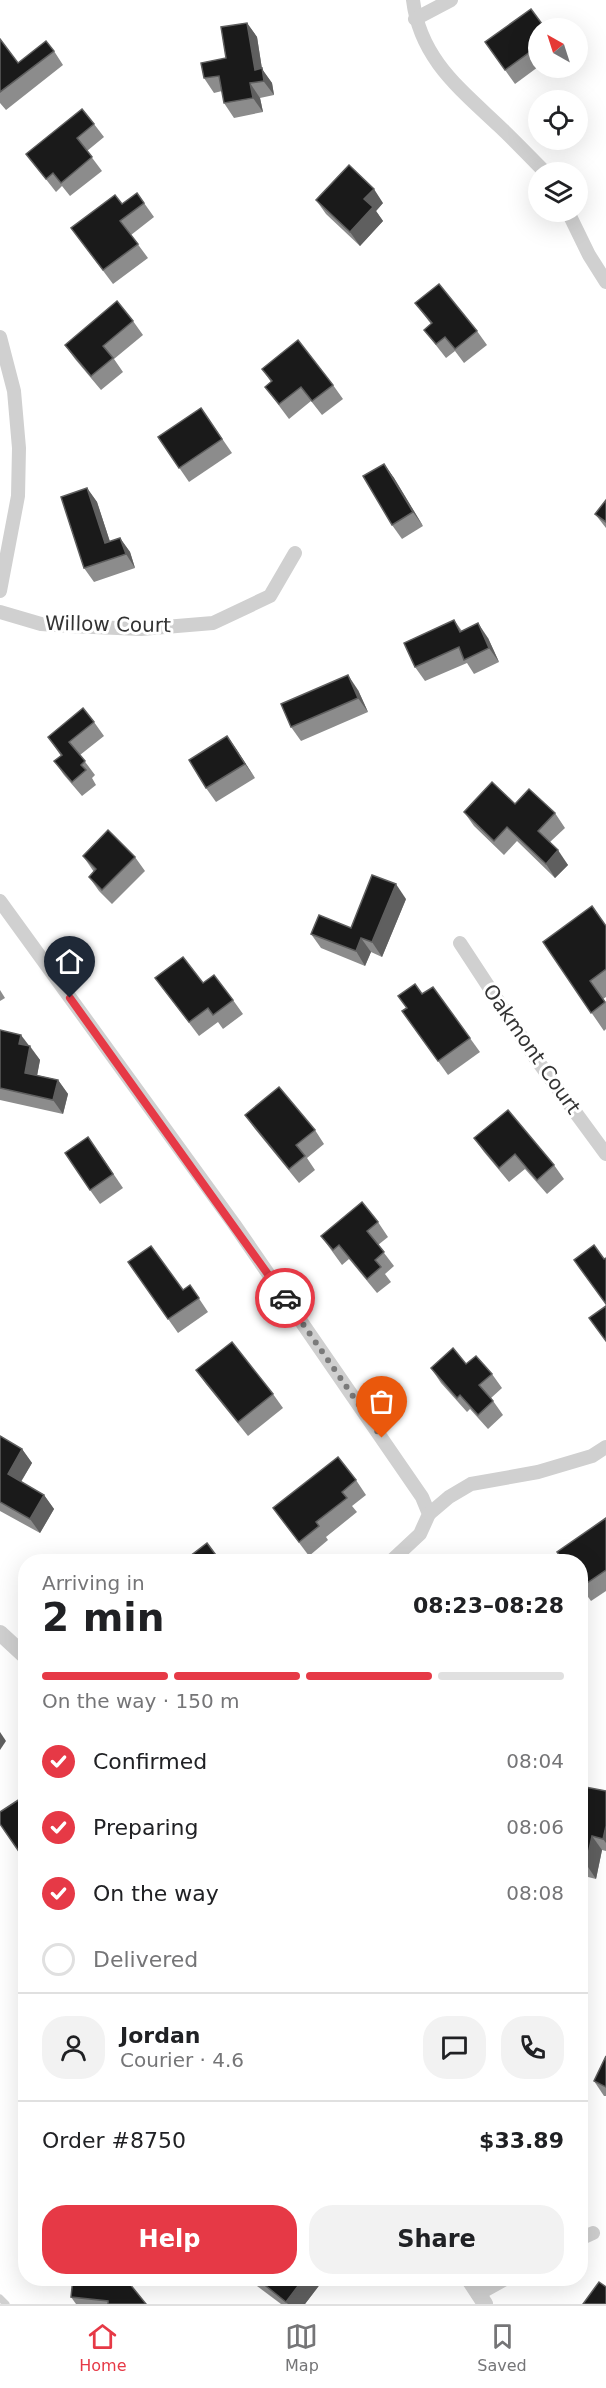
<!DOCTYPE html>
<meta charset="utf-8">
<style>
:root{--surface:#fff;--page:#f2f2f2;--text:#202124;--muted:#757577;--line:#e0e0e0;--accent:#e63946}
body{margin:0;font-family:"DejaVu Sans",sans-serif;background:var(--page);color:var(--text);height:100vh;display:flex;flex-direction:column;font-size:22px;white-space:nowrap}
*{box-sizing:border-box;margin:0}
p{font-size:20px;color:var(--muted)}
.icon{flex:none;width:33px;height:33px;fill:none;stroke:currentColor;stroke-width:2;stroke-linecap:round;stroke-linejoin:round}
.map{position:relative;flex:1;overflow:hidden}
.details{position:absolute;left:18px;top:1554px;width:570px;height:732px;display:flex;flex-direction:column;background:var(--surface);border-radius:24px;box-shadow:0 6px 24px #0002}
.details>*{flex:none}
.needle{width:39px;rotate:321deg}
.controls{position:absolute;left:528px;top:18px;display:grid;gap:12px}
.controls a{display:grid;place-items:center;width:60px;height:60px;border-radius:50%;background:var(--surface);box-shadow:0 6px 24px #0002;font-size:30px}
.pin{position:absolute;display:grid;place-items:center;width:51px;height:51px;color:#fff;margin:-62px -26px;border-radius:50% 50% 50% 0;rotate:-45deg;box-shadow:0 0 6px #0007}
.pin .icon{rotate:45deg}
.courier{position:absolute;display:grid;place-items:center;width:60px;height:60px;margin:-30px;border:4px solid #e63946;border-radius:50%;background:#fff;color:#222;box-shadow:0 2px 8px #0007}
.summary em{font-style:normal;font-weight:800}
.summary div{display:flex;flex-direction:column-reverse}
.summary{display:flex;align-items:center;justify-content:space-between;height:102px;padding:0 24px}
h1{font-size:39px;font-weight:800;line-height:45px}
.bar{display:grid;grid-template-columns:repeat(4,1fr);gap:9px 6px;align-content:center;height:72px;padding:0 24px}
.bar i{height:8px;border-radius:4px;background:var(--line)}
.bar .active{background:var(--accent)}
.bar p{grid-column:span 4}
.line{display:flex;align-items:center;gap:15px;padding:0 24px;border-top:2px solid var(--line)}
.line div{flex:1}
.round{display:grid;place-items:center;flex:none;width:63px;height:63px;border-radius:24px;background:var(--page)}
ol{padding:0 24px;list-style:none}
li{display:flex;align-items:center;gap:18px;height:66px}
li p{margin-inline-start:auto}
li .icon{padding:6px;border-radius:50%;background:var(--accent);color:#fff;stroke-width:4}
li:last-child{color:var(--muted)}
li i{width:33px;height:33px;border:3px solid var(--line);border-radius:50%}
.cta{display:flex;gap:12px;margin-top:auto;padding:12px 24px}
.cta a{flex:1;height:69px;border-radius:24px;background:var(--accent);color:#fff;font-size:24px;font-weight:800;line-height:69px;text-align:center}
.cta a+a{background:var(--page);color:var(--text)}
.dock{display:flex;justify-content:space-around;align-items:center;height:84px;border-top:2px solid var(--line);background:var(--surface);font-size:16px;color:var(--muted)}
.dock a{display:grid;justify-items:center;gap:3px}
.dock .active{color:var(--accent)}
.map>svg:first-child{display:block}
</style>
<div class="map">
<svg width="606" height="2304" viewBox="0 0 606 2304">
<rect width="100%" height="100%" fill="#fff"/>
<g fill="none" stroke-linecap="round" stroke-linejoin="round">
<path stroke="#d0d0d0" stroke-width="7" d="M0,2298l6,6"/>
<g stroke="#d0d0d0" stroke-width="14">
<path d="M413,0c7,58 46,88 86,126 16,15 31,31 46,46"/>
<path d="M415,19l36,-19"/>
<path d="M568,212l21,43 17,27"/>
<path d="M0,337l14,54 5,57 -1,48 -18,95"/>
<path d="M0,612l41,12 29,2 71,3 72,-6 57,-27 25,-43"/>
<path d="M0,901l234,323 188,273 7,17 -9,20 -30,28"/>
<path d="M460,943l74,113 72,98"/>
<path d="M429,1514l20,-17 22,-13 67,-12 54,-16 14,-9"/>
<path d="M580,2239l13,-6"/>
<path d="M478,2294l29,-16"/>
</g>
<g stroke="#d0d0d0" stroke-width="16">
<path d="M0,1633l26,24"/>
<path d="M468,2278l17,26"/>
</g>
</g>
<g fill="#8c8c8c">
<path d="M247,23l10,14 5,32 10,14 2,12 -14,3 3,14 -29,6 -10,-15 -2,-12 -8,2 -10,-15 22,-20z"/>
<path d="M538,28v39l-23,17 -30,-42z"/>
<path d="M0,39l18,24 36,-12 9,14 -57,45 -6,-7z"/>
<path d="M94,124l10,13 -17,14 15,20 -32,25 -8,-10 -6,6 -30,-38z"/>
<path d="M137,193l17,24 -23,18 17,23 -35,26 -42,-56 51,-24z"/>
<path d="M316,200l67,3 -7,8 7,10 -23,25 -34,-32z"/>
<path d="M415,303l62,28 10,14 -23,18 -9,-12 -9,7 -22,-28 7,-6z"/>
<path d="M133,321l10,14 -29,24 9,13 -22,18 -26,-31 -10,-14z"/>
<path d="M262,369l71,16 10,14 -21,16 -11,-14 -22,18 -24,-32 6,-5z"/>
<path d="M201,408l31,45 -43,29 -31,-45z"/>
<path d="M384,464l10,14 29,48 -21,13 -10,-14z"/>
<path d="M87,488l10,14 13,40 10,-4 10,14 5,16 -41,14 -10,-14z"/>
<path d="M606,500v28l-11,-14z"/>
<path d="M454,620l8,11 26,7 11,24 -25,12 -7,-11 -42,18 -10,-14z"/>
<path d="M358,690l10,22 -67,29 -10,-14z"/>
<path d="M94,722l10,14 -24,19 15,20 -3,3 4,7 -14,11 -18,-21 -10,-14 7,-5 -13,-19z"/>
<path d="M227,736l28,42 -39,24 -10,-14z"/>
<path d="M464,812l91,1 10,15 -15,14 18,23 -13,13 -38,-37 -13,14 -30,-29z"/>
<path d="M83,856l52,1 10,14 -33,33 -13,-13 -10,-14 5,-5z"/>
<path d="M406,899l-24,58 -11,-5 -6,14 -44,-18 -10,-14 40,-6z"/>
<path d="M606,926v71l-3,2 3,4v26l-2,2 -61,-89z"/>
<path d="M155,978l48,5 30,17 10,14 -20,15 -5,-7 -19,14z"/>
<path d="M433,987l47,65 -32,23 -46,-64 20,-17z"/>
<path d="M0,990l5,8 -5,3z"/>
<path d="M0,1030l30,16 10,14 -3,15 21,5 10,14 -5,20 -63,-14z"/>
<path d="M245,1115l70,15 9,14 -17,14 8,12 -16,13 -44,-54z"/>
<path d="M474,1138l80,27 10,14 -17,15 -22,-25 -16,13 -25,-30z"/>
<path d="M98,1151l25,37 -23,16 -10,-14z"/>
<path d="M378,1222l10,15 -10,8 16,21 -9,8 6,8 -14,11 -28,-34 -7,6 -21,-29z"/>
<path d="M128,1262l55,28 7,-5 18,27 -30,21z"/>
<path d="M466,1364l26,10 10,14 -11,10 12,17 -15,14 -18,-20 -3,3 -26,-29 -10,-15z"/>
<path d="M196,1370l77,24 10,14 -35,28 -42,-52z"/>
<path d="M0,1436l22,13 10,14 -11,19 23,13 10,14 -14,24 -40,-22z"/>
<path d="M356,1480l10,15 -14,11 5,6 -31,25 2,3 -19,16 -36,-48z"/>
<path d="M606,1518v73l-15,10 -11,-15z"/>
<path d="M580,1786l26,5v60l-4,-1 -6,29 -16,-4z"/>
<path d="M606,2056v40h-2l-10,-15z"/>
<path d="M252,2278h65l4,5 -16,21h-24l-24,-18z"/>
<path d="M71,2297l75,7h-70z"/>
</g>
<g fill="#5f5f5f">
<path d="M247,23l10,14 5,32 10,14 2,12 -19,-25z"/>
<path d="M250,83l10,15 3,14 -10,-14z"/>
<path d="M374,189l9,14 -7,8 7,10 -23,25 -10,-14 14,-33z"/>
<path d="M384,464l10,14 29,48 -10,-14z"/>
<path d="M87,488l10,14 18,55 -10,-14z"/>
<path d="M120,538l10,14 5,16 -9,-14z"/>
<path d="M478,623l10,15 11,24 -10,-14z"/>
<path d="M348,675l10,15 10,22 -10,-14z"/>
<path d="M227,736l10,14 18,28 -10,-14z"/>
<path d="M558,850l10,15 -13,13 -9,-14z"/>
<path d="M396,884l10,15 -24,58 -10,-15z"/>
<path d="M361,938l10,14 -6,14 -9,-15z"/>
<path d="M21,1035l19,25 -5,27 -10,-14 -6,-29z"/>
<path d="M58,1080l10,14 -5,20 -10,-14z"/>
<path d="M22,1449l10,14 -15,25 -9,-14z"/>
<path d="M44,1495l10,14 -14,24 -10,-14z"/>
<path d="M0,1732l6,9 -6,9z"/>
<path d="M606,1826v17l-3,-4z"/>
<path d="M592,1836l10,14 -6,29 -10,-15z"/>
<path d="M304,2278h13l4,5 -16,21h-17l-2,-2z"/>
</g>
<g fill="#1a1a1a" stroke="#5f5f5f" stroke-width="1.5">
<path d="M531,9l14,19h-7v18l-33,24 -20,-28z"/>
<path d="M247,23l8,47 7,-2 2,13 -14,2 3,15 -29,5 -5,-27 -15,2 -3,-15 25,-5 -5,-31z"/>
<path d="M0,39l18,24 28,-22 8,10 -54,41z"/>
<path d="M82,109l12,15 -17,14 15,19 -31,26 -8,-10 -7,6 -20,-25z"/>
<path d="M349,165l25,24 -10,10 9,8 -23,25 -34,-32z"/>
<path d="M137,193l7,10 -24,18 18,23 -35,26 -32,-42 44,-33 7,9z"/>
<path d="M439,284l38,47 -22,18 -10,-12 -9,7 -12,-14 8,-7 -17,-20z"/>
<path d="M117,301l16,20 -30,25 10,12 -22,18 -26,-31z"/>
<path d="M298,340l35,45 -21,16 -11,-14 -22,17 -14,-17 7,-6 -10,-12z"/>
<path d="M201,408l21,31 -43,29 -21,-31z"/>
<path d="M384,464l29,48 -21,13 -29,-49z"/>
<path d="M87,488l18,55 15,-5 6,16 -42,14 -23,-71z"/>
<path d="M606,500v22l-11,-8z"/>
<path d="M454,620l6,12 18,-9 11,25 -25,12 -5,-13 -44,20 -11,-24z"/>
<path d="M348,675l10,23 -67,29 -10,-23z"/>
<path d="M83,708l11,14 -25,20 16,19 -4,4 5,5 -14,12 -18,-21 8,-6 -14,-18z"/>
<path d="M227,736l18,28 -39,24 -17,-28z"/>
<path d="M492,782l23,22 14,-15 26,24 -17,18 20,19 -12,14 -39,-37 -13,14 -30,-29z"/>
<path d="M108,830l27,27 -33,33 -13,-13 7,-8 -13,-13z"/>
<path d="M372,875l24,9 -24,58 -11,-4 -5,13 -45,-17 8,-19 32,13z"/>
<path d="M592,906l14,20v43l-16,12 15,21 -14,11 -48,-71z"/>
<path d="M183,957l20,26 11,-8 19,25 -20,15 -5,-7 -19,14 -34,-44z"/>
<path d="M415,984l7,10 11,-7 37,51 -32,23 -36,-50 5,-3 -9,-12z"/>
<path d="M0,1030l21,5 -2,9 11,2 -5,27 33,7 -5,20 -53,-12z"/>
<path d="M279,1087l36,43 -19,15 9,11 -16,13 -44,-54z"/>
<path d="M508,1110l46,55 -17,15 -22,-26 -16,14 -25,-30z"/>
<path d="M88,1137l25,37 -23,16 -25,-37z"/>
<path d="M362,1202l16,20 -11,9 17,21 -9,8 6,7 -14,12 -28,-34 -6,5 -12,-14z"/>
<path d="M594,1245l10,14 2,-1v46l-32,-44z"/>
<path d="M151,1246l32,44 7,-5 9,13 -31,21 -40,-57z"/>
<path d="M606,1306v35l-17,-23z"/>
<path d="M232,1342l41,52 -35,28 -42,-52z"/>
<path d="M453,1348l13,16 10,-8 16,18 -13,11 14,16 -15,14 -18,-20 -3,3 -26,-30z"/>
<path d="M0,1436l22,13 -14,25 36,21 -14,24 -30,-17z"/>
<path d="M338,1457l18,23 -14,12 5,6 -31,24 3,4 -20,16 -26,-34z"/>
<path d="M606,1518v52l-25,17 -1,-1v-24h-16l-7,-10z"/>
<path d="M207,1543l14,19h-28l-4,-5z"/>
<path d="M580,1786l26,5v35l-3,13 -11,-3 -6,28 -6,-1z"/>
<path d="M26,1795v59l-4,2 -22,-32v-12z"/>
<path d="M606,2056v31l-12,-6z"/>
<path d="M73,2278h15l41,5 17,21h-38v-3l-37,-4z"/>
<path d="M256,2278h48l-18,24z"/>
<path d="M599,2282l7,5v17h-23z"/>
</g>
<g fill="none" stroke-linecap="round" stroke-linejoin="round">
<path stroke="#7a7a7a" stroke-width="6" stroke-dasharray="0 10.8" d="M285,1298l97,140"/>
<path stroke="#e63946" stroke-width="8" d="M70,998l215,300"/>
</g>
<g text-anchor="middle" dominant-baseline="central" stroke-width="6" stroke-linejoin="round" paint-order="stroke">
<g font-size="20" fill="#333" stroke="#fff">
<text transform="translate(108 624) rotate(1)">Willow Court</text>
<text transform="translate(532 1049) rotate(55)">Oakmont Court</text>
</g>
</g>
</svg>
<div class="controls">
<a><svg class="needle" viewBox="-14 -14 28 28"><path d="M0-13l5 13h-10z" fill="#e53935"/><path d="M0 13l5-13h-10z" fill="#757577"/></svg></a>
<a><svg class="icon" aria-label="locate" viewBox="0 0 24 24"><circle cx="12" cy="12" r="6"/><path d="M12 2v4M12 18v4M2 12h4M18 12h4"/></svg></a>
<a><svg class="icon" aria-label="layers" viewBox="0 0 24 24"><path d="M12 4l9 5-9 5-9-5zM3 14l9 5 9-5"/></svg></a>
</div>
<div class="pin" style="left:382px;top:1438px;background:#ea580c"><svg class="icon" aria-label="bag" viewBox="0 0 24 24"><path d="M5 8h14l-1 12H6zM9 8a3 3 0 0 1 6 0"/></svg></div>
<div class="pin" style="left:70px;top:998px;background:#1f2937"><svg class="icon" aria-label="home" viewBox="0 0 24 24"><path d="M3 11l9-7 9 7M6 9v11h12V9"/></svg></div>
<div class="courier" style="left:285px;top:1298px"><svg class="icon" aria-label="car" viewBox="0 0 24 24"><path d="M5 17H2v-5l4-1 3-4h7l3 4 3 1v5h-3M9 17h6M6 11h13"/><circle cx="7" cy="17" r="2"/><circle cx="17" cy="17" r="2"/></svg></div>
<section class="details">
<div class="summary"><div><h1>2 min</h1><p>Arriving in</p></div><em>08:23–08:28</em></div>
<div class="bar"><i class="active"></i><i class="active"></i><i class="active"></i><i></i><p>On the way · 150 m</p></div>
<ol>
<li><svg class="icon" aria-label="check" viewBox="0 0 24 24"><path d="M5 12l5 5 9-10"/></svg>Confirmed<p>08:04</p></li>
<li><svg class="icon" aria-label="check" viewBox="0 0 24 24"><path d="M5 12l5 5 9-10"/></svg>Preparing<p>08:06</p></li>
<li><svg class="icon" aria-label="check" viewBox="0 0 24 24"><path d="M5 12l5 5 9-10"/></svg>On the way<p>08:08</p></li>
<li><i></i>Delivered</li>
</ol>
<div class="line" style="height:108px"><a class="round"><svg class="icon" aria-label="person" viewBox="0 0 24 24"><circle cx="12" cy="8" r="4"/><path d="M4 21q1-7 8-7t8 7"/></svg></a><div><b>Jordan</b><p>Courier · 4.6</p></div><a class="round"><svg class="icon" aria-label="chat" viewBox="0 0 24 24"><path d="M4 5h16v11H9l-5 4z"/></svg></a><a class="round"><svg class="icon" aria-label="phone" viewBox="0 0 24 24"><path d="M5 4h4l2 5-3 2q2 4 5 5l2-3 5 2v4C11 20 4 13 5 4z"/></svg></a></div>
<div class="line" style="height:78px"><div>Order #8750</div><b>$33.89</b></div>
<div class="cta"><a>Help</a><a>Share</a></div>
</section>
</div>
<nav class="dock">
<a class="active"><svg class="icon" aria-label="home" viewBox="0 0 24 24"><path d="M3 11l9-7 9 7M6 9v11h12V9"/></svg>Home</a>
<a><svg class="icon" aria-label="map" viewBox="0 0 24 24"><path d="M3 6l6-2 6 2 6-2v14l-6 2-6-2-6 2zM9 4v14M15 6v14"/></svg>Map</a>
<a><svg class="icon" aria-label="saved" viewBox="0 0 24 24"><path d="M7 4h10v16l-5-4-5 4z"/></svg>Saved</a>
</nav>
